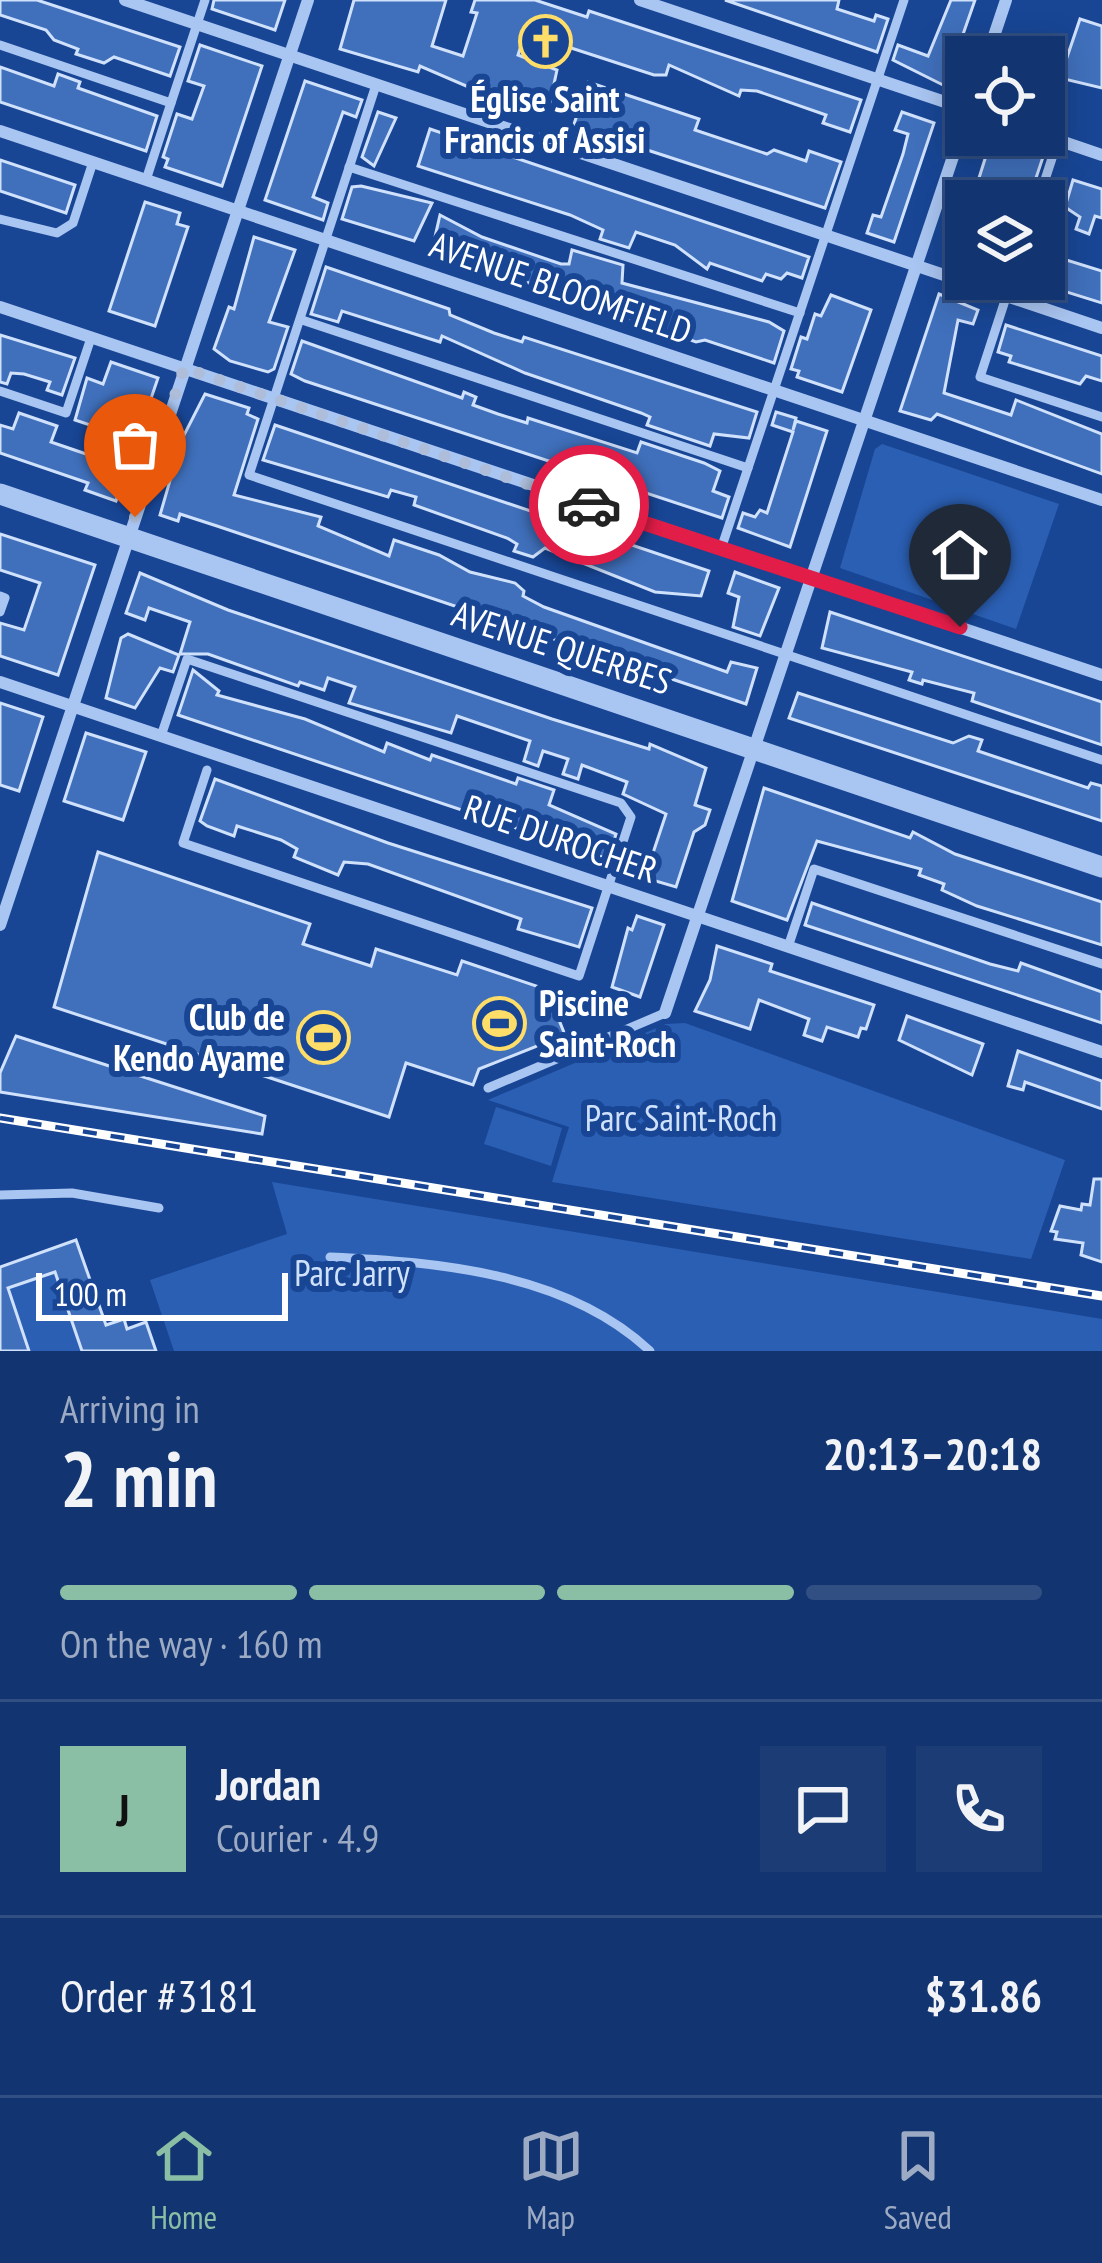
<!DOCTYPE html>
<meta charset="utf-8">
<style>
:root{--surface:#123470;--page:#1b3c75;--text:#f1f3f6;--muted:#9caac3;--line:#314f83;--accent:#8abfa5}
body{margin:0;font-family:"PT Sans Narrow",sans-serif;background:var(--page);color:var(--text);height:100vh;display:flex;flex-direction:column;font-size:45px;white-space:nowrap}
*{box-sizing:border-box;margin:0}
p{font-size:39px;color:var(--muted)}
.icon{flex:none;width:66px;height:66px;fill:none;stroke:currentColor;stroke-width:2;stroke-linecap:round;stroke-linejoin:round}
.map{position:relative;height:1351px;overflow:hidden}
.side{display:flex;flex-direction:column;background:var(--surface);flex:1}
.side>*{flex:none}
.fabs{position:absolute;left:945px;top:36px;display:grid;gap:24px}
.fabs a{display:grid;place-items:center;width:120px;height:120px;border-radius:0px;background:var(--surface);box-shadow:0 6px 30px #0003,0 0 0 3px var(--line);font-size:60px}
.scale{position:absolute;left:36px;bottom:30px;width:252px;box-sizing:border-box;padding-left:12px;border:6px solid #fff;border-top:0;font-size:33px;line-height:42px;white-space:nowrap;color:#fff;-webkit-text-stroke:9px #184695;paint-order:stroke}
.pin{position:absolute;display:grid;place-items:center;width:102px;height:102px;color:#fff;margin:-123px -51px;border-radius:50% 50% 50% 0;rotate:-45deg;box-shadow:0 0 12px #0007}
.pin .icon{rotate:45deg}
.courier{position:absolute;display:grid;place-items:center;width:120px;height:120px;margin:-60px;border:9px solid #e11d48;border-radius:50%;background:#fff;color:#222;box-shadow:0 3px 15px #0007}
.summary em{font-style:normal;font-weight:700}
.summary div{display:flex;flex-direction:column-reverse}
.summary{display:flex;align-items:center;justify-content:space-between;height:204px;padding:0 60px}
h1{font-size:78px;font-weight:700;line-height:90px}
.bar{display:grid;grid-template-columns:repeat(4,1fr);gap:18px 12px;align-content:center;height:144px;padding:0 60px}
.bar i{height:15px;border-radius:9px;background:var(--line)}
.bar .current{background:var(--accent)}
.bar p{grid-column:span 4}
.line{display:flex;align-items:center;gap:30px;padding:0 60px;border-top:3px solid var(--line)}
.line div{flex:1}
.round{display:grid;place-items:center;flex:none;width:126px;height:126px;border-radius:0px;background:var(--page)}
.tab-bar{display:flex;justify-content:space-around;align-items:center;height:168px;border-top:3px solid var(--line);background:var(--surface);font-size:33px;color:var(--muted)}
.tab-bar a{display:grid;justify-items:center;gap:6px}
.tab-bar .current{color:var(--accent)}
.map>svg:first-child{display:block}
</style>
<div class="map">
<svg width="1102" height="1351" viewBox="0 0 1102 1351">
<rect width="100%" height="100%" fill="#184695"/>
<g fill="#2b5fb3">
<path d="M882,444l177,60 -43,125 -176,-61 35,-119z"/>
<path d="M685,1023l380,137 -34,99 -479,-77 17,-55 -81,-27 178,-76z"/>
<path d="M496,1107l66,21 -11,38 -67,-22z"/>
<path d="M272,1182l830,137v32h-928l-24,-71 137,-46z"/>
<path d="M76,1240l30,85 18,-6 4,10 18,-7 10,29h-156v-84z"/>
</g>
<g fill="#4070bc" stroke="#d0e1fc" stroke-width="3">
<path d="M0,0h37l143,47 -10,29 -56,-19 -10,6 -28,-9 2,-5 -24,-9 -8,-10 -46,-15z"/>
<path d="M214,0h71l-10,30 -63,-21z"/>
<path d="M354,0h92l-14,46 31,10 14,-43 -6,-1 4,-12h60l52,17 2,-6 272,89 -11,32 -27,-9 3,-8 -69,-24 -16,-1 -2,6 -70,-31 -3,10h-12l-129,-42 -7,22 39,15 -8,37 -59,-19 -3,7 -67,-29 -2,6 -78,-23z"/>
<path d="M725,0h114l-2,9 37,12 2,-6 12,4 -11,33z"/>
<path d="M951,0h24l-30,86 -52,-26 5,-15 30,11z"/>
<path d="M1080,19l22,7v62l-42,-10z"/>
<path d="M200,45l62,21 -40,120 -57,-19 3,-8 -5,-2 14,-43 15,5 12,-33 -16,-5z"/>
<path d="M0,67l54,19 4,-12 22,8 -2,6 79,28 -11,35 -146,-49z"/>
<path d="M305,81l57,19 -6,17 -13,-5 -30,85 15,6 -5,17 -58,-20z"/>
<path d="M588,82l111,37 -4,11 72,24 7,-4 32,11 3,-10 32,11 -16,46 -242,-79 -9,-5z"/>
<path d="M378,112l18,6 -22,48 -12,-9z"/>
<path d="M902,112l32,11 -40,119 -27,-9 6,-18 8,2 22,-63 5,-20 -13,-4z"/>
<path d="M430,129l379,128 -7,21 -15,-5 -6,6 -15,-5 -4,7 -52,-18 -3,6 -32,-24 -39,-13 -7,16 -29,-9 3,-9 -33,-15 -152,-49z"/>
<path d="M991,140l52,17 -11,33 -53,-12z"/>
<path d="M0,160l75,25 -9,28 -66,-22z"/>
<path d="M1073,180l29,9v29l-7,-2 -6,18 -13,-5 4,-12 -15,-10z"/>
<path d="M361,186l71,17 -18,38 -72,-22 10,-32z"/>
<path d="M145,202l35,11 -3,11 11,3 -33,99 -46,-15z"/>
<path d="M440,215l42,22 79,27h8l3,-14 51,15 -1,18 147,39 15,9 -10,32 -69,-23 -9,2 -173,-61 -6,-12 -14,5 -71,-24z"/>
<path d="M254,237l41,13 -26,72 19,5 -14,42 -6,3 -38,-11 -16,-12 15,-42 5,2z"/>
<path d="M1044,253l58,18v32l-58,-18z"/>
<path d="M326,267l123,42 1,6 44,18 28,9 2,-5 233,75 -8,26 -35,-4 -4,12 -63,-21 3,-8 -9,-4 -116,-40 -83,-37 -2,6 -98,-31 -4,11 -27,-8z"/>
<path d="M939,294l39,16 -5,14 -15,-4 -14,73 67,22 5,-15 86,34v40l-165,-60 -6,6 -31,-9z"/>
<path d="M831,295l40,15 -29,82 -45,-15 2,-6 -8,-2 10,-32 6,2 8,-25 6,2z"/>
<path d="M1006,325l96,31v25l-16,-5 -6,8 -71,-22 2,-6 -13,-4z"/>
<path d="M0,335l75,23 -13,37 -15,-5 3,-8 -26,-8 -13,-1 -4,11 -7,-2z"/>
<path d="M302,341l160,57 2,-6 12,5 -3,8 25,9 29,9 1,-5 109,35 4,-11 63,21 16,8 -7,20 16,6 -7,21 -417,-137 -14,-7z"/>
<path d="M111,362l47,16 -42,123 -31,-11 3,-7 -88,-30v-28l13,4 6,-16 38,13 -6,16 44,15 10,-27 -30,-10 12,-42 16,6z"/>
<path d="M205,394l44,14 -2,6 11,5 -24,76 87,22 -3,9 71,30 5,-16 45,15 31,17 45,11 9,8 -1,5 21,11 183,65 4,-10 26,6 -11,36 -529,-178 -37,-12 -2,7 -18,-6 22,-76z"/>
<path d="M776,412l20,6 -3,12 3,-9 31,10 -37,116 -52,-19 5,-15 12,4 5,-7 7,3 26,-81 -21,-7z"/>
<path d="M275,425l434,146 -8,25 -46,-4 -110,-44 -12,9 -19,-6 3,-7 -10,-6 -93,-33 2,-8 -25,-7 -3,7 -125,-37z"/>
<path d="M0,534l95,31 -37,110 -58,-19v-33l24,7 16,-47 -40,-13z"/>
<path d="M735,572l44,16 -19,48 -27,-9 6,-30 -11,-4z"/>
<path d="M140,573l88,37 324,109 97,30 1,-5 56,24 -11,37 15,5 -5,15 -11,7 -18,55 -41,-12 6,-16 9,3 16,-48 -43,-20 4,-12 -45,-17 -4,14 -15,-5 5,-15 -25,-8 -5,15 -14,-5 6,-20 -73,-25 -6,17 -102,-30 6,-16 -27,-9 -4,12 -24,-8 -2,4 -90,-32h-28l10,-32 -41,-14 -4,12 -19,-7z"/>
<path d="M830,612l272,90v43l-130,-44 2,-8 -51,-13 -1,4 -13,-4 3,-8 -90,-24z"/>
<path d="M128,634l51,21 -6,17 -13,-4 -25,40 -29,-10 15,-60z"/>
<path d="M193,670l26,21 -2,4 88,24 79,33 3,-9 43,17 2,-5 84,29 2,-6 36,12 -5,15 67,29 -8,25 -430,-144z"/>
<path d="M798,693l155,50 16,-7 13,4 -4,11 110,37 3,-5 11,3v35l-313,-103z"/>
<path d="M0,703l43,14 -24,74 -19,-6z"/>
<path d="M86,733l60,19 -23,68 -59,-19z"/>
<path d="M215,779l173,64 204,65 -13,39 -61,-18 3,-10 -153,-55 -24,-2 -6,13 -44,-18 3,-8 -16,-9 -44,-14 -3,10 -27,-10 -7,-5z"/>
<path d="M764,788l146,50 3,-6 42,22 147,48v43l-125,-39 -35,-16 2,-6 -25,-9 2,-6 -104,-28 -30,79 -55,-19z"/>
<path d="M98,852l212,72 -7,20 68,22 5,-17 81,26 5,-14 98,33 -5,16 10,25 -86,34 -6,16 -67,-22 -17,54 -335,-110z"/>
<path d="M812,903l178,61 28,7 3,-8 81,29v31l-297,-98z"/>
<path d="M637,916l27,9 -24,72 -28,-10 16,-59 4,2z"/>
<path d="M717,946l55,18 -2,7 104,34 -8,24 -5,-1 -3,9 -31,-10 -5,14 -18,-6 5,-16 -50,-19 -9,29 -55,-18 15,-31z"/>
<path d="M907,1016l76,28 -11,31 -73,-35z"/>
<path d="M16,1036l249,80 -3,18 -262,-42v-19z"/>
<path d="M1018,1051l84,30v28l-77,-27 -2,8 -15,-4z"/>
<path d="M1094,1179h8v83l-21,-7 2,-12 -28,-4 2,-7 -6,-1 9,-25 21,4 1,-6 8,1z"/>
<path d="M76,1240l30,85 18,-6 3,10 19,-7 10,29h-74l-27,-79 -47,16 21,63h-29v-84z"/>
</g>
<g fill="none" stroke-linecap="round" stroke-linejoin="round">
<g stroke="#a9c5f1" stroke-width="9">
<path d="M0,45l171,58 34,-103"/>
<path d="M376,85l-127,390 853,285"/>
<path d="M349,167l451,146"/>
<path d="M146,180l25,-77"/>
<path d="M1038,201l20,-61"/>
<path d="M0,219l57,14 16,-10 20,-61"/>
<path d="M1012,279l-32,98 122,40"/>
<path d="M302,320l446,148"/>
<path d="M0,391l66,22 25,-75"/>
<path d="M721,549l183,-549"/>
<path d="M0,596l5,2 -5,14"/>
<path d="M161,736l26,-77 434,144 10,14 -52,159 -396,-133 24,-73"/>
<path d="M788,947l26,-78 288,95"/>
<path d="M488,1088l177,-75"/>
<path d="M0,1195l72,-2 87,15"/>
<path d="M330,1257c109,5 237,16 320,94"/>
</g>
<g stroke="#a9c5f1" stroke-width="12">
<path d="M125,0l977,328"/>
<path d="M640,0l326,109"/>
<path d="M987,57l19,-57"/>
<path d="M0,131l1102,369"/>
<path d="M1043,135l59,20"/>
<path d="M0,307l1102,368"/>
<path d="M0,682l1102,370"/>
<path d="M0,925l308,-925"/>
<path d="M665,1013l301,-895"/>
</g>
<path stroke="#a9c5f1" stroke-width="21" d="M0,494l1102,373"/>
<defs>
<path id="rail" d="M0,1118l1102,178"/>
</defs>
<use href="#rail" stroke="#fff" stroke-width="9"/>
<use href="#rail" stroke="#184695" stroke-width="4.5" stroke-dasharray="14" stroke-linecap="butt"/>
</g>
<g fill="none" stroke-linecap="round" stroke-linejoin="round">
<path stroke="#aebeda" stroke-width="12" stroke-dasharray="0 21.6" d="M135,517l49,-149 405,137"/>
<path stroke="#e11d48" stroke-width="15" d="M589,505l371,122"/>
</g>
<defs>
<symbol id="church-ring" viewBox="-11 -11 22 22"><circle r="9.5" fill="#184695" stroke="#ffdd69" stroke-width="1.5"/><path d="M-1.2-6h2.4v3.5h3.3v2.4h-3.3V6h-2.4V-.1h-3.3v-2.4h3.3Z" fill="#ffdd69"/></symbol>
<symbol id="stadium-ring" viewBox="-11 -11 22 22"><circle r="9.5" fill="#184695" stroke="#ffdd69" stroke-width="1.5"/><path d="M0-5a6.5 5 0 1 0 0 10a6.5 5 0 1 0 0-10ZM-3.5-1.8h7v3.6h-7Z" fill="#ffdd69"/></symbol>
</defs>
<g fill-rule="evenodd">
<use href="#church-ring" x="516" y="12" width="59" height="59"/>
<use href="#stadium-ring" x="470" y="994" width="59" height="59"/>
<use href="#stadium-ring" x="294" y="1008" width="59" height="59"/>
</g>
<g text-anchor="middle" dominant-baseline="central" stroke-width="12" stroke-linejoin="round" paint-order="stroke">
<g font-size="36" font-weight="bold" fill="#fff" stroke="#184695">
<text x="545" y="98">Église Saint<tspan x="545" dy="41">Francis of Assisi</tspan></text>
<text x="539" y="1002" text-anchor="start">Piscine<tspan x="539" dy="41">Saint-Roch</tspan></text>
<text x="285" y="1016" text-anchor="end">Club de<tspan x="285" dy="41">Kendo Ayame</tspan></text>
</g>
<g font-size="36" fill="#fff" stroke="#184695">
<text transform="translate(561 287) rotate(19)">AVENUE BLOOMFIELD</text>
<text transform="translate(562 647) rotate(18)">AVENUE QUERBES</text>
<text transform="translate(561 838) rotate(19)">RUE DUROCHER</text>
</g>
<g font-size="36" fill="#d0e1fc" stroke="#184695">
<text x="681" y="1117">Parc Saint-Roch</text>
<text x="352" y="1272">Parc Jarry</text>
</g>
</g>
</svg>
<div class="fabs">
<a><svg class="icon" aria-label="locate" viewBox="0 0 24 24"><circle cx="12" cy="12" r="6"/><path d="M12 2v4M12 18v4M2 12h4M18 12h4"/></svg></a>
<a><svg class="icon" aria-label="layers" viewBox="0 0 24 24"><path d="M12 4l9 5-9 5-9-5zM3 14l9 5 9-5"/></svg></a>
</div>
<div class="scale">100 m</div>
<div class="pin" style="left:135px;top:517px;background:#ea580c"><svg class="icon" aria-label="bag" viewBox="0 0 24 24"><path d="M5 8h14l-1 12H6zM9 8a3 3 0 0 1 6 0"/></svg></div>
<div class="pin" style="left:960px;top:627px;background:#1f2937"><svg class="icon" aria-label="home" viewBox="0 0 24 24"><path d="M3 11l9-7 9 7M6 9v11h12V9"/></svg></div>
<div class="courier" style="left:589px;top:505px"><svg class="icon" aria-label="car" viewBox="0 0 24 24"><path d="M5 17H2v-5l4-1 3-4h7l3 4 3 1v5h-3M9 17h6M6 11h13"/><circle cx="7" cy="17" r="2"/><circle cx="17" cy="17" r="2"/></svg></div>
</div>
<section class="side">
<div class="summary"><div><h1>2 min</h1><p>Arriving in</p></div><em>20:13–20:18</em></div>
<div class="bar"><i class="current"></i><i class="current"></i><i class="current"></i><i></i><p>On the way · 160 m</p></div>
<div class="line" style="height:216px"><b class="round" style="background:var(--accent);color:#111">J</b><div><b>Jordan</b><p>Courier · 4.9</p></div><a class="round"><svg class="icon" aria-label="chat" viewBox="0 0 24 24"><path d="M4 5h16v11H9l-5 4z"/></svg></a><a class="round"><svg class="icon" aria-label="phone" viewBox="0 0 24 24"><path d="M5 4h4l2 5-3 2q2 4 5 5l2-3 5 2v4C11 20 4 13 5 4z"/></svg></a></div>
<div class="line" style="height:156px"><div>Order #3181</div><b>$31.86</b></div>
</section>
<nav class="tab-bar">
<a class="current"><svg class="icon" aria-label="home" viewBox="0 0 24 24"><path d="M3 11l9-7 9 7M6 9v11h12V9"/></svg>Home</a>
<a><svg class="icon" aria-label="map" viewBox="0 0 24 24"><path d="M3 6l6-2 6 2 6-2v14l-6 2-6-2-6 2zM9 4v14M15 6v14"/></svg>Map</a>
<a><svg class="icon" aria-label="saved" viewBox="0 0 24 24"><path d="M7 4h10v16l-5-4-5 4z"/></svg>Saved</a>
</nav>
